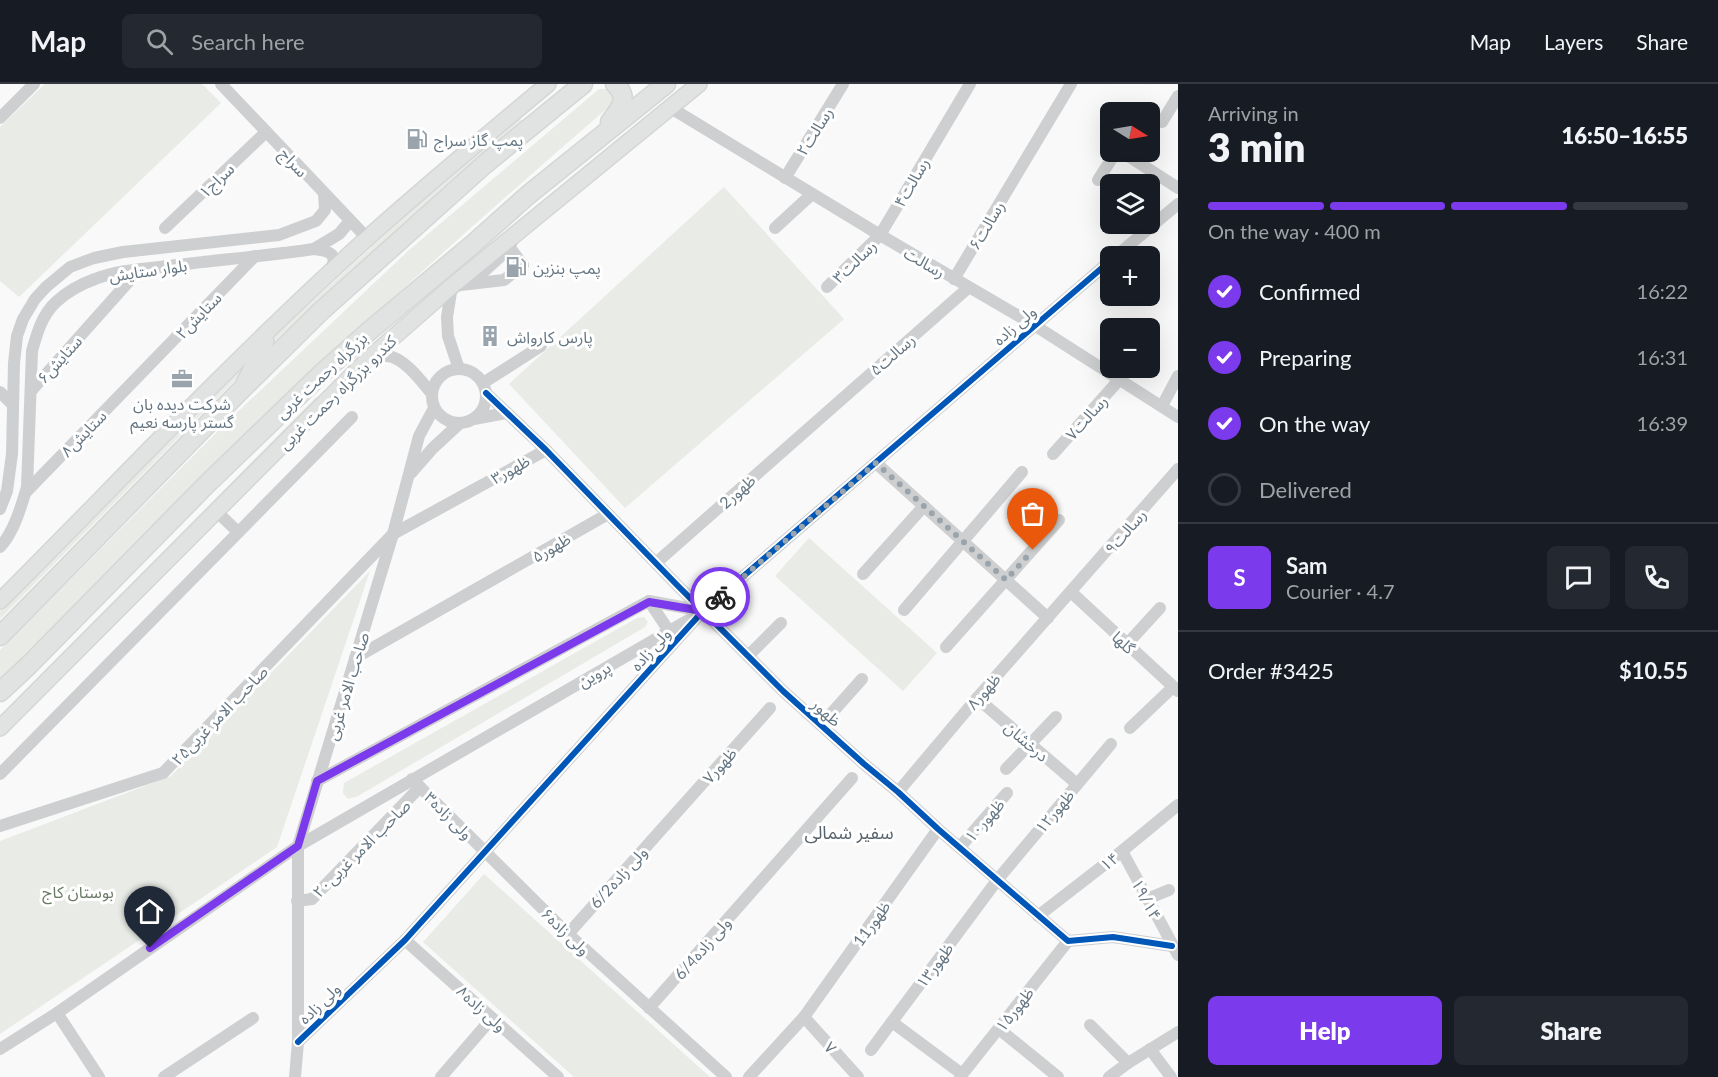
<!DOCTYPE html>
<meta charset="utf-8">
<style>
:root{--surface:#171b24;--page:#242831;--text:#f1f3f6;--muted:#9ea1a6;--line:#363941;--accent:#7c3aed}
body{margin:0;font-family:Lato,"Noto Sans Arabic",sans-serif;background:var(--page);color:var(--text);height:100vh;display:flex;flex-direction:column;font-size:22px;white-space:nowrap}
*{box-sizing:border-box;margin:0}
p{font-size:20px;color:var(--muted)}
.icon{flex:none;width:33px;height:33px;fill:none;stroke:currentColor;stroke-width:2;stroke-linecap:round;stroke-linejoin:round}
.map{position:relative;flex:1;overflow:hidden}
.details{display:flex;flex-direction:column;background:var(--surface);width:540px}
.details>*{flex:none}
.needle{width:39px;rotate:101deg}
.tools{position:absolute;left:1100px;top:18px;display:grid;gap:12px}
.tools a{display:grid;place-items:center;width:60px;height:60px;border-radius:9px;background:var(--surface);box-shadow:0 6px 24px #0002;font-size:30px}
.pin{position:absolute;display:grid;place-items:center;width:51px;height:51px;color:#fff;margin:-62px -26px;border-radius:50% 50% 50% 0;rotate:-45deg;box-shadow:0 0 6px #0007}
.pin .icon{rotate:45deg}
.courier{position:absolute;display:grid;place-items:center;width:60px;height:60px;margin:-30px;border:4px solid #7c3aed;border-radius:50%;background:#fff;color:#222;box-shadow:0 2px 8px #0007}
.headline em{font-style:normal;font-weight:800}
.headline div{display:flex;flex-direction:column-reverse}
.headline{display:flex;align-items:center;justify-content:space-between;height:102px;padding:0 30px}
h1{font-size:39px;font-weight:800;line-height:45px}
.bar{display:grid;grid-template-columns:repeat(4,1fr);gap:9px 6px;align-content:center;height:72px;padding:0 30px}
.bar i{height:8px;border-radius:4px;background:var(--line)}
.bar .selected{background:var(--accent)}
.bar p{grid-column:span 4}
.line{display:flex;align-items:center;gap:15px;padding:0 30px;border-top:2px solid var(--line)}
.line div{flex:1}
.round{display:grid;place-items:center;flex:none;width:63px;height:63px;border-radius:9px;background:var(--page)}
ol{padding:0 30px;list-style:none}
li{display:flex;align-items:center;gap:18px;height:66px}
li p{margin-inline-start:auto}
li .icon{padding:6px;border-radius:50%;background:var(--accent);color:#fff;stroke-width:4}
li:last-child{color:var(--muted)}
li i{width:33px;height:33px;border:3px solid var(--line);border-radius:50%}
.action{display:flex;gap:12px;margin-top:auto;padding:12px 30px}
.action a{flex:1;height:69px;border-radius:9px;background:var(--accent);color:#fff;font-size:24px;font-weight:800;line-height:69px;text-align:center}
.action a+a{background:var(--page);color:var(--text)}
header{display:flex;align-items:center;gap:36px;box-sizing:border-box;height:84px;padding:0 30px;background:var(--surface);border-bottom:2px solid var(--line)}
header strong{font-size:28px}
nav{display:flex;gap:33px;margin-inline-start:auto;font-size:21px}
.search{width:420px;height:54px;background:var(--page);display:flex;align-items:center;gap:15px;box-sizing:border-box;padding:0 21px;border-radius:9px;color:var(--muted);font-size:22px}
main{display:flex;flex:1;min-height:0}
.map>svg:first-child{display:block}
</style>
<header>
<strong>Map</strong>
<div class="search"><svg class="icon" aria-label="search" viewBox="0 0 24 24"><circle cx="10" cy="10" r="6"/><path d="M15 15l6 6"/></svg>Search here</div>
<nav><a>Map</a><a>Layers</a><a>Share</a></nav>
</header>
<main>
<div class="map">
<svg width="1178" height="993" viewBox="0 0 1178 993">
<rect width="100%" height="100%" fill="#f9f9f9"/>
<g fill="#e8ebe6">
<path d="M45,0h157l19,19 -202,194 -19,-16v-154z"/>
<path d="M599,5h8l6,6 -2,10c-141,122 -280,246 -413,376 -67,65 -132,134 -198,200v-31l227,-228 181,-171z"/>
<path d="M518,35l5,1 -250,223 3,-9 135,-123z"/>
<path d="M724,103l120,132 -219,189 -116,-124z"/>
<path d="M242,282l-3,10 -239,243v-8z"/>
<path d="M322,312l-322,326v-6l316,-319z"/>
<path d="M809,454l128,115 -34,38 -128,-115z"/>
<path d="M370,487l-93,276 -277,187v-193l171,-65z"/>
<path d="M644,533l4,5 -3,5 -287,169 -10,3 -5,-6 1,-10 293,-165z"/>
<path d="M484,790l226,203h-136l-151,-135z"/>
</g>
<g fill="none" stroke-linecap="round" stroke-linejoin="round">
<defs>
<g id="major">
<path d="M244,299l22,-42"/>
<path d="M0,517c109,-109 215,-222 328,-327 71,-66 146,-128 220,-190"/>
<path d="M0,644l366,-367 86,-75 247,-202"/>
</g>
<g id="highway">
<path d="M610,38c10,-13 20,-24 5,-38"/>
<path d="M0,552l239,-244 81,-80 165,-148 98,-80"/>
<path d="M0,608l29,-27 178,-181 115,-111 46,-41 104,-87 56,-50 138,-111"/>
</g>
</defs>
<use href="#major" stroke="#d5d6d7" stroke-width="18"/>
<use href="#highway" stroke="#d5d6d6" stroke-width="21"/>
<g stroke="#cecfd0" stroke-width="12">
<path d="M221,0l147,155"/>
<path d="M671,24l209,127 154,90 144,92"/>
<path d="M0,34l34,-34"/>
<path d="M1162,38l16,-26"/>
<path d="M1122,68l56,36"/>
<path d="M785,94l58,-94"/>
<path d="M1098,96l18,-28"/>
<path d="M165,144l101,-96"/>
<path d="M775,144l37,-34"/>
<path d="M314,165c18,2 24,6 16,23"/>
<path d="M1116,172l62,-52"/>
<path d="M954,195l117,-195"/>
<path d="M470,200l40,-36"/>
<path d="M827,203l53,-52 90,-151"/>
<path d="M367,277c6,-2 14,-6 20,-5 17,1 35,26 45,38"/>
<path d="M459,285l-11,-33 -1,-19 5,-31 52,-6 19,-15 -13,-17 3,-11"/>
<circle cx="459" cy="312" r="27"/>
<path d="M483,299l58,-37"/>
<path d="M31,307l108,-121"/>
<path d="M0,308l13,13"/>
<path d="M486,309l60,57 132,136 105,105 81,73 34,28 40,37 130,112 45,-4 59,9"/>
<path d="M1162,322l16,-30"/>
<path d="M474,335l32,-6"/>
<path d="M1053,370l66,-74"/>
<path d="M876,379l172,155"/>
<path d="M411,389l22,-25 27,-25"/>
<path d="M26,408l229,-236"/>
<path d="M0,425l7,-18 5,-37 2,-91 3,-27 6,-17 12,-20 11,-12 24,-20 24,-9 29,-6 156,-17 37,-14 9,-11 -1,-16"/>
<path d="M216,427l22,21"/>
<path d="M0,463c14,-15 21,-40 27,-60l5,-136c5,-18 10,-36 24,-49 11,-10 25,-18 39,-23 23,-9 49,-10 73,-13 49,-6 98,-10 146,-17l25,-15 11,-13"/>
<path d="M657,478l311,-274"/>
<path d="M863,490l61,-68"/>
<path d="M1071,508l107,99"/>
<path d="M649,517l20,30"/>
<path d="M904,526l118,-138"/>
<path d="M1127,560l33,-36"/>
<path d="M946,563l113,-127"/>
<path d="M748,572l33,-33"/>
<path d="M355,574l253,-144"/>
<path d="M977,614l100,86"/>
<path d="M821,641l41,-46"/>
<path d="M1130,644l43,-41"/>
<path d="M1006,685l50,-52"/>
<path d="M0,690l352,-357"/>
<path d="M412,695l156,155 158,143"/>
<path d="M317,697l332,-180 54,10"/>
<path d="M898,708l79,-94 201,-229"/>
<path d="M0,742l163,-53 230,-239 153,-84"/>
<path d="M960,763l47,-54"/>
<path d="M1122,767l56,104"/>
<path d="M1147,815l22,-9"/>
<path d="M297,817l15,-2 108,-112"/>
<path d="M1038,832l84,-65 56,-46"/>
<path d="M568,850l202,-226"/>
<path d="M405,856l153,137"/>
<path d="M649,924l203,-230"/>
<path d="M57,929l42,64"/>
<path d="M804,933l54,60"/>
<path d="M892,938l70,52"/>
<path d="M1090,941l38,38"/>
<path d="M999,945l59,48"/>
<path d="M298,958l107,-102 298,-329 407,-350"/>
<path d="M0,965l57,-36 241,-167 394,-228"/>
<path d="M1150,965l21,28"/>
<path d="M871,966l127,-171 113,-135"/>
<path d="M164,993l89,-59"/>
<path d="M295,993l3,-35v-196l95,-312 26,-98 15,-28"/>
<path d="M441,993l51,-59"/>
<path d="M749,993l55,-60 134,-188"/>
<path d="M960,993l108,-136"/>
<path d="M1109,993l19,-14 50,-31"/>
</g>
<use href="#major" stroke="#e1e2e2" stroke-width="15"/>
<use href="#highway" stroke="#e1e2e2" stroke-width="18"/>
<defs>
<g id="cycleway">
<path d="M486,309l60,57 132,136 105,105 81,73 34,28 40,37 130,112 45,-4 59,9"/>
<path d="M298,958l107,-102 298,-329 407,-350"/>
</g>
</defs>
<use href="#cycleway" stroke="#fff" stroke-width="10"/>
<use href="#cycleway" stroke="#0057b8" stroke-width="6"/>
</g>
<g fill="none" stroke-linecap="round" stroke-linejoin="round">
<path stroke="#99a4ac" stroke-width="6" stroke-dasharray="0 10.8" d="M720,513l156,-134 130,117 27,-30"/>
<path stroke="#7c3aed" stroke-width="8" d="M150,864l148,-102 19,-65 332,-179 54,9 17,-14"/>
</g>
<defs>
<symbol id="fuel-bare" viewBox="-9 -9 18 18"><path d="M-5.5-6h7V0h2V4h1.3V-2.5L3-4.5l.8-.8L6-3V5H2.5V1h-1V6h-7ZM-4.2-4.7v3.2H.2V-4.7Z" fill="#99a4ac" stroke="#fff" stroke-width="2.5" paint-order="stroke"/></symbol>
<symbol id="building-bare" viewBox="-9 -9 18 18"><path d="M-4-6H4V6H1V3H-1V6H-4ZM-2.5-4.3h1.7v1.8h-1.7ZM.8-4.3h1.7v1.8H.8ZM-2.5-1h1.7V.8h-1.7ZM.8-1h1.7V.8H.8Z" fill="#99a4ac" stroke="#fff" stroke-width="2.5" paint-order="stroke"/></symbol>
<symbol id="office-bare" viewBox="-9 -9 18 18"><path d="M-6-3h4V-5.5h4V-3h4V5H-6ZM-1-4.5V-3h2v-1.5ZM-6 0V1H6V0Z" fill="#99a4ac" stroke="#fff" stroke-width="2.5" paint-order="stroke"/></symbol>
</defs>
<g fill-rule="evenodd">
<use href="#fuel-bare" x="402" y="40" width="30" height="30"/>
<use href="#fuel-bare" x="501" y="168" width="30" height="30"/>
<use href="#building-bare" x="475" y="237" width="30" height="30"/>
<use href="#office-bare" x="167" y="280" width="30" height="30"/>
</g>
<g text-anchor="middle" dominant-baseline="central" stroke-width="6" stroke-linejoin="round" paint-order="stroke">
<g font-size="16" fill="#657683" stroke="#fff">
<text transform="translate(814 47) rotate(-58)">رسالت۲</text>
<text transform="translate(294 78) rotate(47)">سراج</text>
<text transform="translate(216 96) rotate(-44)">سراج۱</text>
<text transform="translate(911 98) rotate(-60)">رسالت۴</text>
<text transform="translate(986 141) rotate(-59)">رسالت۶</text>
<text transform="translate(854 177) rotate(-44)">رسالت۳</text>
<text transform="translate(925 178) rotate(30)">رسالت</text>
<text transform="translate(148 186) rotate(-8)">بلوار ستایش</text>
<text transform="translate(198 231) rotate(-46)">ستایش۲</text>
<text transform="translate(1014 241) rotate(-41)">ولی زاده</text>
<text transform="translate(892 270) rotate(-41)">رسالت۵</text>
<text transform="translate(59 275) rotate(-48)">ستایش۶</text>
<text transform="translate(321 291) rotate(-43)">بزرگراه رحمت غربی</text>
<text transform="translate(337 308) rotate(-44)">کندرو بزرگراه رحمت غربی</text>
<text transform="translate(1086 333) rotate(-48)">رسالت۷</text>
<text transform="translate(83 349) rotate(-46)">ستایش۸</text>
<text transform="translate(510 385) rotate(-29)">ظهور۳</text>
<text transform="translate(737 407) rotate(-42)">2ظهور</text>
<text transform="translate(1125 447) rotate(-49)">رسالت۹</text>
<text transform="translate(551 463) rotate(-30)">ظهور۵</text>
<text transform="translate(1124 558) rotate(43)">گلها</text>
<text transform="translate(650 565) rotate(-48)">ولی زاده</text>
<text transform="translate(594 590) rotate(-30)">پروین</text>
<text transform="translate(347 602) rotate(-73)">صاحب الامر غربی</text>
<text transform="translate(983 607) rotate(-49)">ظهور۸</text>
<text transform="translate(827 628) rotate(42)">ظهور</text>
<text transform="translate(219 631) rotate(-46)">صاحب الامر غربی۲۵</text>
<text transform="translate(1027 657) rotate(41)">درخشان</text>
<text transform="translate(719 681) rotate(-48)">ظهور۷</text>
<text transform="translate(1054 727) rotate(-50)">ظهور۱۲</text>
<text transform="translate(449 731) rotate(45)">ولی زاده۳</text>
<text transform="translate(984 736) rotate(-49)">ظهور۱۰</text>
<text transform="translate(361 764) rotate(-45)">صاحب الامر غربی۲۰</text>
<text transform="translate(1109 777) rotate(-38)">۱۴</text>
<text transform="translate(618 793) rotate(-48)">6/2ولی زاده</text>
<text transform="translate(1147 815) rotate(62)">۱۹/۱۴</text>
<text transform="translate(871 839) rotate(-54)">11ظهور</text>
<text transform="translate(566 847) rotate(44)">ولی زاده۶</text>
<text transform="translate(702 864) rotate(-49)">6/4ولی زاده</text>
<text transform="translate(934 881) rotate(-54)">ظهور۱۳</text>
<text transform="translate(319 919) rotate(-44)">ولی زاده</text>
<text transform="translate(482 924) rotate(42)">ولی زاده۸</text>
<text transform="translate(1014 925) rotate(-52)">ظهور۱۵</text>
<text transform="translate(831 963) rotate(48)">۷</text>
</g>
<g font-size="16" fill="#657683" stroke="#fff" text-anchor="start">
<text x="434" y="55">پمپ گاز سراج</text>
<text x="533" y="183">پمپ بنزین</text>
<text x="507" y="252">پارس کارواش</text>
<text x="182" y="319" text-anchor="middle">شرکت دیده بان<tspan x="182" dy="18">گستر پارسه نعیم</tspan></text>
</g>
<g font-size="16" fill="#687a64" stroke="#fff">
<text x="78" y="807">بوستان کاج</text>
</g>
<g font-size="18" fill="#57646e" stroke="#fff">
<text x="849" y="748">سفیر شمالی</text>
</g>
</g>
</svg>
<div class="tools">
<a><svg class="needle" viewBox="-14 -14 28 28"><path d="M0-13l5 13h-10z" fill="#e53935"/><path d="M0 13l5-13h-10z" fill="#9ea1a6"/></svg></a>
<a><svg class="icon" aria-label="layers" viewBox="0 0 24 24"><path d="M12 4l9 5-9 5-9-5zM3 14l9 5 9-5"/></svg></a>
<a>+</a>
<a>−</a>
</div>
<div class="pin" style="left:1033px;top:466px;background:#ea580c"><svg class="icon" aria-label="bag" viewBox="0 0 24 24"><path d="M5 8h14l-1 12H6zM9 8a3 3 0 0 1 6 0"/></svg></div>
<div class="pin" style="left:150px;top:864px;background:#1f2937"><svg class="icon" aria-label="home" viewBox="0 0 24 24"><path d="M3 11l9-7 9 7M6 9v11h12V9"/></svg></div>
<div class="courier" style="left:720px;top:513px"><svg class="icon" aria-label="bike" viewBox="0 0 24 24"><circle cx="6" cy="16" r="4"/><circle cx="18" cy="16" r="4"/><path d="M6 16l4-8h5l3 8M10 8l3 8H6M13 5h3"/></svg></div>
</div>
<section class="details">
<div class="headline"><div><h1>3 min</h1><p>Arriving in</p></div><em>16:50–16:55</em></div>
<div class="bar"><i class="selected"></i><i class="selected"></i><i class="selected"></i><i></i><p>On the way · 400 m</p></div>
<ol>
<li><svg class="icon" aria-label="check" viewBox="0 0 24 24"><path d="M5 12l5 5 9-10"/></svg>Confirmed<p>16:22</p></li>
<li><svg class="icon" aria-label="check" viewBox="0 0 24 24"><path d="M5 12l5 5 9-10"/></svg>Preparing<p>16:31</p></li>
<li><svg class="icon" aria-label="check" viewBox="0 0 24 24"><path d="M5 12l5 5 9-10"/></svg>On the way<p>16:39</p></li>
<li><i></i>Delivered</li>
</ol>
<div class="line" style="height:108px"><b class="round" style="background:var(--accent);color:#fff">S</b><div><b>Sam</b><p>Courier · 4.7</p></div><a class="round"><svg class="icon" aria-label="chat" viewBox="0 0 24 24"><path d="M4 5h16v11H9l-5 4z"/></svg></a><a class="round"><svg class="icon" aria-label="phone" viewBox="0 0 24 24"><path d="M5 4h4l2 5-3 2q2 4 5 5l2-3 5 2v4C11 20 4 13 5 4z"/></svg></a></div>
<div class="line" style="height:78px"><div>Order #3425</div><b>$10.55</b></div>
<div class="action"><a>Help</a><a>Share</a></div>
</section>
</main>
